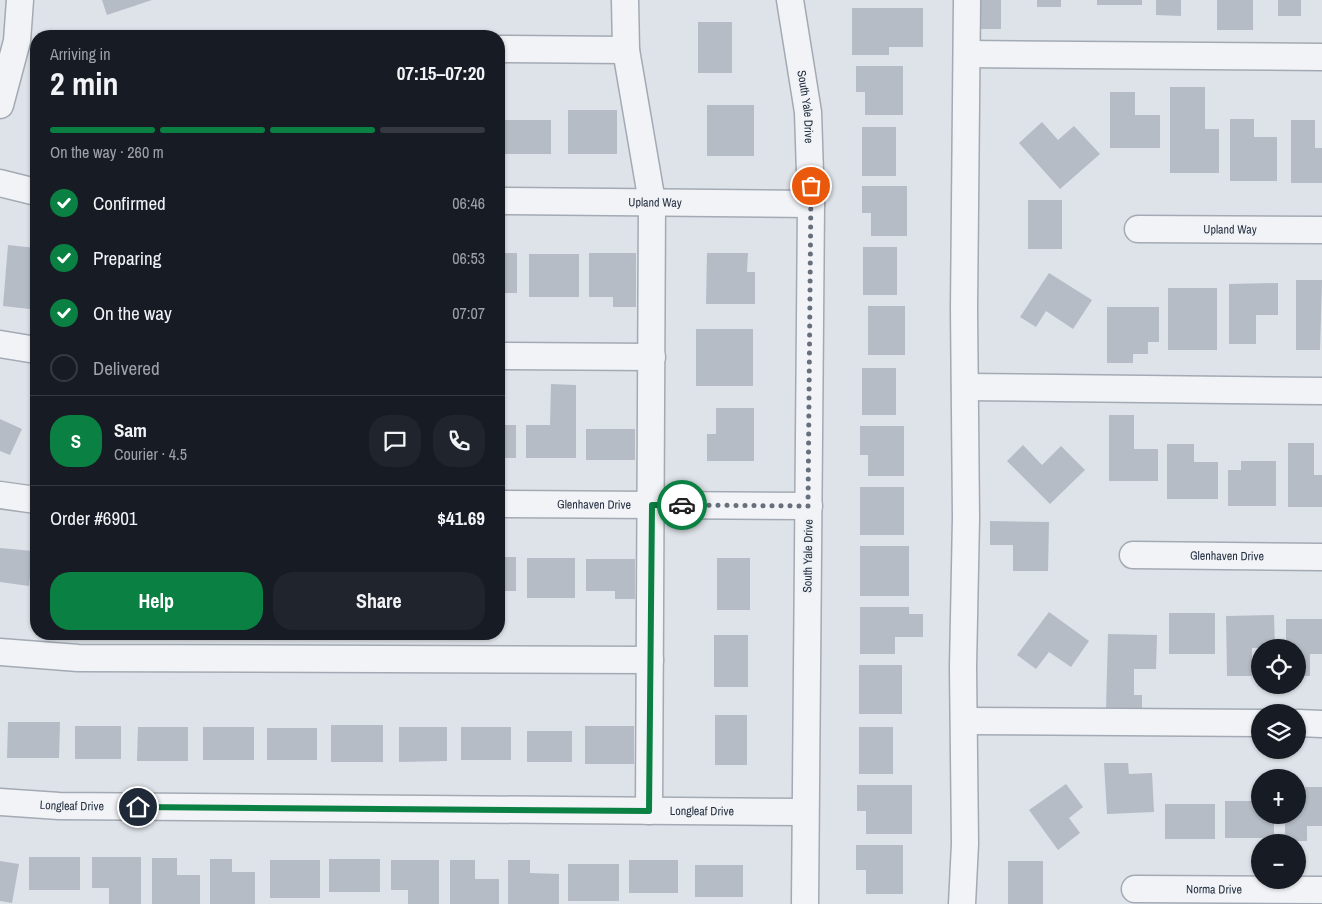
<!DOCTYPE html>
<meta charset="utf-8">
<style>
:root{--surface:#171b24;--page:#20242c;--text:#f1f3f6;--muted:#9ea1a6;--line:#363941;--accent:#0b8043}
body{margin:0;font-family:"Archivo Narrow",sans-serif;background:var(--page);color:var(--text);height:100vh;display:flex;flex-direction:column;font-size:19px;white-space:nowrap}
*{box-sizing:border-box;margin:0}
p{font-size:16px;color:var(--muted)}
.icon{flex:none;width:28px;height:28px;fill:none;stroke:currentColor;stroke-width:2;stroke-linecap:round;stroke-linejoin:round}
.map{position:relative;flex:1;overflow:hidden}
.panel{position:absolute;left:30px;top:30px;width:475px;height:610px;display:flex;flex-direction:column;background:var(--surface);border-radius:20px;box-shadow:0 1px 4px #0004}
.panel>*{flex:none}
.fabs{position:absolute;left:1251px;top:639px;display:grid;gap:10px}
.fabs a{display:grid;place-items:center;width:55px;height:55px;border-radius:50%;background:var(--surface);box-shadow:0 1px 4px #0004;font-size:25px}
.pin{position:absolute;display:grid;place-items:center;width:42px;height:42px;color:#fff;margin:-21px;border:2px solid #fff;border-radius:50%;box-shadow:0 1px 5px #0007}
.courier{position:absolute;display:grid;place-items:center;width:50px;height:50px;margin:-25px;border:4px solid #0b8043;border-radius:50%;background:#fff;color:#222;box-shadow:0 1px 6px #0007}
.overview em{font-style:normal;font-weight:700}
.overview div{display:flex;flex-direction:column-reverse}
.overview{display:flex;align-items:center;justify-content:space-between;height:85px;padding:0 20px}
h1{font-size:32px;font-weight:700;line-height:38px}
.bar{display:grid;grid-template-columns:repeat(4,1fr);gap:8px 5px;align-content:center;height:60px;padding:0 20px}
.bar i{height:6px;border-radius:4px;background:var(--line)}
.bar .on{background:var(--accent)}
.bar p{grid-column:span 4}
.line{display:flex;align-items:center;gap:12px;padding:0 20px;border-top:1px solid var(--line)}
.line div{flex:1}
.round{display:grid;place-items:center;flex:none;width:52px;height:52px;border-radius:20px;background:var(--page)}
ol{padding:0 20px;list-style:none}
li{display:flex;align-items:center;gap:15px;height:55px}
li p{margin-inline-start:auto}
li .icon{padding:5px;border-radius:50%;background:var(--accent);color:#fff;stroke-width:4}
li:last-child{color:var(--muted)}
li i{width:28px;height:28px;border:2px solid var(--line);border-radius:50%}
.cta{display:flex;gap:10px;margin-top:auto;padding:10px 20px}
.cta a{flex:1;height:58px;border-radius:20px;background:var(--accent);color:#fff;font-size:20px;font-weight:700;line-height:58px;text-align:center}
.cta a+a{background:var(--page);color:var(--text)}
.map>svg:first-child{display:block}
</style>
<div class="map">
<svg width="1322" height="904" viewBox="0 0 1322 904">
<rect width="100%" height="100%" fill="#dee3e9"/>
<g fill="#b5bcc6">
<path d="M102,0h50l-45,15z"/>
<rect x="977" y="0" width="24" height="29"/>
<rect x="1037" y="0" width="24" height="7"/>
<rect x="1097" y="0" width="45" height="5"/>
<path d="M1156,0h25v16l-25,-1z"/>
<rect x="1217" y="0" width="36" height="30"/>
<rect x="1278" y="0" width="23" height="16"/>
<path d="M852,8h71v39h-34v8h-37z"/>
<rect x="698" y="22" width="34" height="51"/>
<path d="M856,66h47v49h-38v-23h-9z"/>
<path d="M1170,87h35v42h14v44h-49z"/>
<path d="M1110,92h25v23h25v33h-50z"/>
<rect x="707" y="105" width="47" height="51"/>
<rect x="568" y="110" width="49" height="44"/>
<path d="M1230,119h24v18h23v44h-47z"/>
<rect x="500" y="120" width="51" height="34"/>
<path d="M1291,120h24v28h7v35h-31z"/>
<path d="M1042,122l16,18 16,-14 26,28 -40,35 -41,-46z"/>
<rect x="862" y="127" width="34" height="49"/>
<path d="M862,186h45v50h-36v-23h-9z"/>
<rect x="1028" y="200" width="34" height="49"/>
<path d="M8,245l28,3v30h-3l-3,31 -27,-3z"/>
<rect x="863" y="247" width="34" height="48"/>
<rect x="499" y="253" width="18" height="40"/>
<path d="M589,253h47v54h-23v-10h-24z"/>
<path d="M707,253h41l-1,19h8v32h-49z"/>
<rect x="529" y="254" width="50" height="43"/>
<path d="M1049,273l43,27 -19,29 -27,-18 -10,16 -16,-10z"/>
<path d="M1296,280h26l-2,70h-24z"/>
<path d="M1278,283v32h-22v29h-27v-60z"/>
<rect x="1168" y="288" width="49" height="62"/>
<rect x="868" y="306" width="37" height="49"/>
<path d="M1107,307h52v35h-11v12h-15v9h-26z"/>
<rect x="696" y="329" width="57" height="57"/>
<rect x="862" y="368" width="34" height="47"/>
<path d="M551,384l25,1v73h-50v-33h24z"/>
<path d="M716,408h38v53h-47v-27h9z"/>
<path d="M499,412h5v13h12v33h-17z"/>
<path d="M1109,415h25v34h24v32h-49z"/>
<path d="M0,419l22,10 -12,26 -10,-4z"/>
<path d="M860,426h44v50h-36v-21h-8z"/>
<rect x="586" y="429" width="49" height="31"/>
<path d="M1288,443h26v32h8v32h-34z"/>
<path d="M1167,444h27v18h24v37h-51z"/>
<path d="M1023,445l19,20 19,-19 24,24 -35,34 -43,-43z"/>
<path d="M1241,461h35v45h-48v-36h13z"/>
<rect x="860" y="487" width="44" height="48"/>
<path d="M990,521l59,1 -1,49h-35v-26h-23z"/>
<rect x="860" y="546" width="49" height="50"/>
<path d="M0,548l33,3 -4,35 -29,-4z"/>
<path d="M499,557h17v34h-14v11h-3z"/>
<rect x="527" y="558" width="48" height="40"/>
<rect x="717" y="558" width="33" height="52"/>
<path d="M586,559h49v40h-20v-8h-29z"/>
<path d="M860,607h49v7h14v23h-28v17h-35z"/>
<path d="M1049,612l40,29 -18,26 -22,-15 -13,17 -19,-14z"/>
<rect x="1169" y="613" width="46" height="41"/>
<path d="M1274,615l1,33h-23v28h-25l-1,-60z"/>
<path d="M1286,619h36v35h-12v22h-12v-28h-12z"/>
<path d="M1108,634l49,1 -1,34h-22v26h8v15h-36z"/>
<rect x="714" y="635" width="34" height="52"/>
<rect x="859" y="665" width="43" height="49"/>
<rect x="715" y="715" width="32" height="50"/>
<path d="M8,722h52l-1,36h-52z"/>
<rect x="331" y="725" width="52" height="37"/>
<rect x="75" y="726" width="46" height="33"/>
<rect x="585" y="726" width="49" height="38"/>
<path d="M138,727h50v34h-51z"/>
<rect x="203" y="727" width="51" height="33"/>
<path d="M399,727h48v34l-48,1z"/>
<rect x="461" y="727" width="50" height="33"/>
<rect x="859" y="727" width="34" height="47"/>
<rect x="267" y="728" width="50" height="32"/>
<rect x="527" y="731" width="45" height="31"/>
<path d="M1104,763h24l1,11 23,-1 2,39 -47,2z"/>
<path d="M1066,784l17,23 -14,11 11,15 -22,17 -29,-40z"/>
<path d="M857,785h55v49h-46v-23h-9z"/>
<path d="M1305,787h17v39h-15v15h-22v-26h13v-19h7z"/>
<path d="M1225,801h35v14h14v23h-49z"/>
<rect x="1165" y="804" width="50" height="35"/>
<path d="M856,845h47v49h-37v-24h-10z"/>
<rect x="29" y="857" width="51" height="33"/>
<path d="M92,857h49v47h-32v-16h-17z"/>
<path d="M152,858h25v17h23v29h-48z"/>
<path d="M210,859h22v13h23v32h-45z"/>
<rect x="329" y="859" width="51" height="33"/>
<rect x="270" y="860" width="50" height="38"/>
<path d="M391,860h48v44h-31v-14h-17z"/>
<path d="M450,860h25v19h24v25h-49z"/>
<path d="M508,860h22v13l29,1v30h-51z"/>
<rect x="629" y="860" width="49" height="33"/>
<path d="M0,861l19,3 -7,39 -12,-2z"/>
<rect x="1008" y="861" width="35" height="43"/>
<rect x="568" y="864" width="51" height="37"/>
<rect x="695" y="865" width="48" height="32"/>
</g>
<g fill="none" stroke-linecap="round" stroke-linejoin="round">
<defs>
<g id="minor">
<path d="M625,0l1,50 26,152 -3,609"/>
<path id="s1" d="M790,0l18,112 3,92 -6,700"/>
<path d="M499,49l127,1"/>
<path d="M967,54l355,3"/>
<path d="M0,105l17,-64 3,-41"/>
<path d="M0,183l36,9"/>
<path id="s2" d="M499,201l312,3"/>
<path id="s3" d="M1138,229l184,1"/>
<path d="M0,344l36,6"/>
<path d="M499,356l153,1"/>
<path d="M965,387l357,4"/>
<path d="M0,495l36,5"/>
<path id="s4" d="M499,504l310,2"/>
<path id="s5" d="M1133,555l189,2"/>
<path d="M0,652l78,6 572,2"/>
<path d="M964,721l296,2"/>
<path d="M1298,723l24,1"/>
<path id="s6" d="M0,802l59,4 746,6"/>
<path id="s7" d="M1135,889l187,1"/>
<path d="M962,904l3,-60 -2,-177 3,-149 -2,-209 3,-309"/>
</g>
</defs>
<use href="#minor" stroke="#a3aab3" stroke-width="29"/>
<use href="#minor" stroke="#f1f3f7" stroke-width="26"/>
</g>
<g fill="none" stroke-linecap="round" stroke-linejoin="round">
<path stroke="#666f7c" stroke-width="5" stroke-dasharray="0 9" d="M682,505l126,1 3,-320"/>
<path stroke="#0b8043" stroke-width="6" d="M138,807l511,4 3,-306h30"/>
</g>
<g text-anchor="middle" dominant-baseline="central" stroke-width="4" stroke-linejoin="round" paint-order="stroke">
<g font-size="12" fill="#263141" stroke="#edf1f6">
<text stroke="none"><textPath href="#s1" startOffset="108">South Yale Drive</textPath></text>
<text stroke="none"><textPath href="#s2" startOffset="156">Upland Way</textPath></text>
<text stroke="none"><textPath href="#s3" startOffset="92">Upland Way</textPath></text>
<text stroke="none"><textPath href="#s4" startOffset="95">Glenhaven Drive</textPath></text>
<text transform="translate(808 556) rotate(-89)">South Yale Drive</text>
<text stroke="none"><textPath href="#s5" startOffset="94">Glenhaven Drive</textPath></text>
<text stroke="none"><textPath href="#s6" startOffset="72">Longleaf Drive</textPath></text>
<text stroke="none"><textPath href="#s6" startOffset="702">Longleaf Drive</textPath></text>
<text stroke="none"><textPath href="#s7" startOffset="79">Norma Drive</textPath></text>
</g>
</g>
</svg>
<div class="fabs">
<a><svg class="icon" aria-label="locate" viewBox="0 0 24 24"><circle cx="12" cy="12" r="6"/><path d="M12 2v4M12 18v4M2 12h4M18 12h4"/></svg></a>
<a><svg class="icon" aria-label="layers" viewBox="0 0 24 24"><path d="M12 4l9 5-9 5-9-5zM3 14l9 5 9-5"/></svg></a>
<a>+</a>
<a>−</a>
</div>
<div class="pin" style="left:811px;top:186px;background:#ea580c"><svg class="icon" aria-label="bag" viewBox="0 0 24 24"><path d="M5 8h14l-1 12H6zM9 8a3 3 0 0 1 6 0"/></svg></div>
<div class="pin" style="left:138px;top:807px;background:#1f2937"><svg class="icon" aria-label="home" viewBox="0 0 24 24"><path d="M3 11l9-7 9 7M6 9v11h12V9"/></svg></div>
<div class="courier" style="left:682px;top:505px"><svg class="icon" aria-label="car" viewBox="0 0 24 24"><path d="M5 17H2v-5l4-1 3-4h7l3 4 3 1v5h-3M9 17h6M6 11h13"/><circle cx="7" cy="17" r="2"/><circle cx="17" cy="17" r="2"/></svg></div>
<section class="panel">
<div class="overview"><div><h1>2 min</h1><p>Arriving in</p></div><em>07:15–07:20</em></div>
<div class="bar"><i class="on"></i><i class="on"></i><i class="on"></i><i></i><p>On the way · 260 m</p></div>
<ol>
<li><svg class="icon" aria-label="check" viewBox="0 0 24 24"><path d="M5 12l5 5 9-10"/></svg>Confirmed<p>06:46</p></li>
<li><svg class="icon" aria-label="check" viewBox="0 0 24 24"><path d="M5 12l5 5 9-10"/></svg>Preparing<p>06:53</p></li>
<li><svg class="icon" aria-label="check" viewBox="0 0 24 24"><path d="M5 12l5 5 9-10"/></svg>On the way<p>07:07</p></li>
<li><i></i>Delivered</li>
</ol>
<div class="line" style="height:90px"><b class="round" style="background:var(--accent);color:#fff">S</b><div><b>Sam</b><p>Courier · 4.5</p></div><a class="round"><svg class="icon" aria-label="chat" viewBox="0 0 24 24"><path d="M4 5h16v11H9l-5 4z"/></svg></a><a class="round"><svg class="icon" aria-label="phone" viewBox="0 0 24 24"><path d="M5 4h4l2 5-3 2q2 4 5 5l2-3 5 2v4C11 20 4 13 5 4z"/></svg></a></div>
<div class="line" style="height:65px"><div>Order #6901</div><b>$41.69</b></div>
<div class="cta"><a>Help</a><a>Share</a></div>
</section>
</div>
